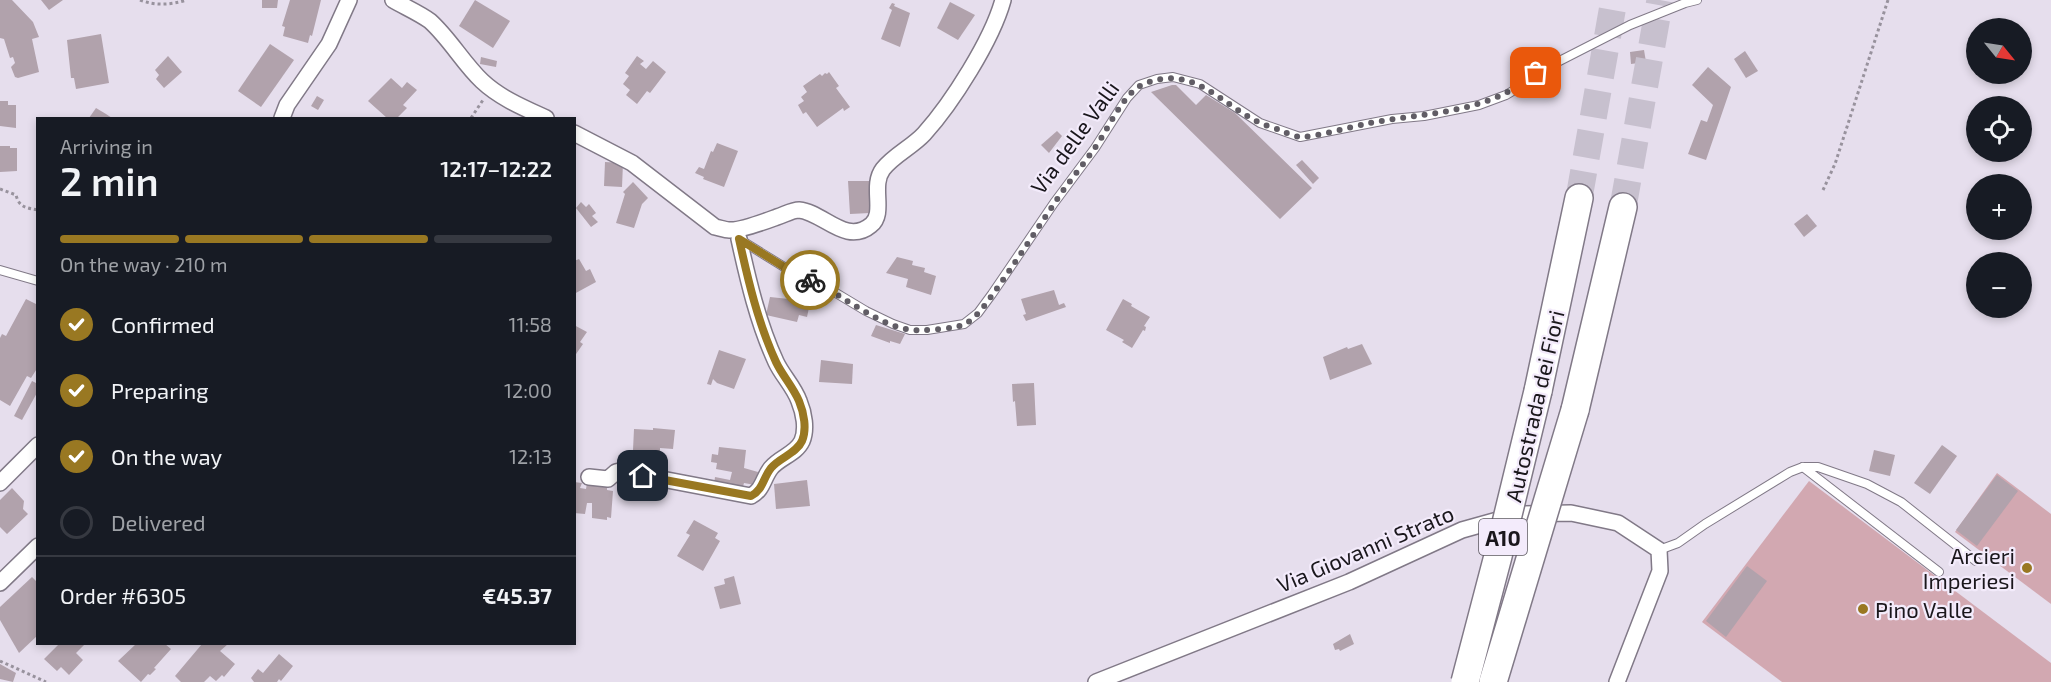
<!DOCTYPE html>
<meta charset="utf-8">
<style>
:root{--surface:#171b24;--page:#20242c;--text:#f1f3f6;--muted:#9ea1a6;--line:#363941;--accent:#997822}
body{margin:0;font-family:"Exo 2",sans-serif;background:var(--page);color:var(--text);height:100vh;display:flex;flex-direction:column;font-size:22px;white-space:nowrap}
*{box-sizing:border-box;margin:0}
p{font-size:20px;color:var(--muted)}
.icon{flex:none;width:33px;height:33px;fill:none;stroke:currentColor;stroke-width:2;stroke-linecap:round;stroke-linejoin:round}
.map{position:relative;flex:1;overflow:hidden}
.sheet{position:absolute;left:36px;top:117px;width:540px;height:528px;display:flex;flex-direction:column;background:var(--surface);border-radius:0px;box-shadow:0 3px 9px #0003}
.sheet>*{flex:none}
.needle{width:39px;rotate:120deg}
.buttons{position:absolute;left:1966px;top:18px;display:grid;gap:12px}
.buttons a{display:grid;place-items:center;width:66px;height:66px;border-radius:50%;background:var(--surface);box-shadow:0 3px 9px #0003;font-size:30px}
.pin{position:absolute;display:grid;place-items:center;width:51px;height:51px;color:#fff;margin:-26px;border-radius:12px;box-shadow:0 3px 9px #0006}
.courier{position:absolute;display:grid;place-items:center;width:60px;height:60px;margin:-30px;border:4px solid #997822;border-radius:50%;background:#fff;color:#222;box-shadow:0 2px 8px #0007}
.headline em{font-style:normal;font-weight:600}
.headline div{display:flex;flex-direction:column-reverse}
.headline{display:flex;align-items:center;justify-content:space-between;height:102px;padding:0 24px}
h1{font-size:39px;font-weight:600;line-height:45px}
.bar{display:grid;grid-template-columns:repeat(4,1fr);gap:9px 6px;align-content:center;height:72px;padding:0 24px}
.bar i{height:8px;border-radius:4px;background:var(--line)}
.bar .on{background:var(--accent)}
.bar p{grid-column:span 4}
.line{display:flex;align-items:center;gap:15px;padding:0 24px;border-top:2px solid var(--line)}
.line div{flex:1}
ol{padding:0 24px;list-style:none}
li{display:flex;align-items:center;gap:18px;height:66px}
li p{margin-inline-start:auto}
li .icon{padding:6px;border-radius:50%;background:var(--accent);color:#fff;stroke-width:4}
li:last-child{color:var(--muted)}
li i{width:33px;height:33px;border:3px solid var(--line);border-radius:50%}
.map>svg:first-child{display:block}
</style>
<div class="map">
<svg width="2051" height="682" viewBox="0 0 2051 682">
<rect width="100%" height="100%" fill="#e6deed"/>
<g fill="#d2a8b1">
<path d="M1997,473l54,41v90l-96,-72z"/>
<path d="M1809,481l242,182v19h-269l-80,-60z"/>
</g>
<g fill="#b1a2ac">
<path d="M0,0h12l21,22 6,15 -7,2 7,33 -21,6 -3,-1 -4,-10 4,-4 -2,-6 -3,1 -6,-19 -4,-1z"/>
<path d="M41,0h22l-14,10z"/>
<path d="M262,0h16l-1,8h-15z"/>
<path d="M290,0h31l-9,36 -2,-1 -2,8 -25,-7 2,-9 -3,-1z"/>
<path d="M475,0l35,21 -17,27 -34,-22z"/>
<path d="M950,2l25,13 -17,25 -21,-12z"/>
<path d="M892,3l3,1 -1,2 16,7 -10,34 -19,-8 9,-24 2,-5 -3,-2z"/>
<path d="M101,34l8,49 -33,6 -2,-11h-3l-4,-38z"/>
<path d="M270,44l24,16 -33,47 -23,-16z"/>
<path d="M1644,50l2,12 -15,2 -1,-12z"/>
<path d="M1745,51l13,20 -12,7 -12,-19z"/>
<path d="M168,56l14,16 -18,16 -8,-9 3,-4 -4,-5z"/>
<path d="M637,56l7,5 -4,3 6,5 7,-8 13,11 -16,21 -3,-2 -10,13 -11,-9 4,-5 -7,-6 6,-8 -4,-3z"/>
<path d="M481,57l16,4 -1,6 -16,-3z"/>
<path d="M1708,67l23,20 -25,73 -18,-6 13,-34 6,2 6,-17 -21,-20z"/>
<path d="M829,72l10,14 -3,2 14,19 -6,4 -1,-3 -26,19 -11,-15 -3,2 -5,-9 6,-4 -3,-4 6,-5 -4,-6 17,-12 2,2 3,-3 2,1z"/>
<path d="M391,78l11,10 5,-6 10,8 -14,15 4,3 -10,10h-10l-19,-17z"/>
<path d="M1172,85h4l20,20 10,-10 29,18 77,75 -32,31 -129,-127z"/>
<path d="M317,96l7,4 -6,10 -7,-4z"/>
<path d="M0,101h8v4h8v23l-16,-2z"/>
<path d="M96,108l10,6 6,4h-23z"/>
<path d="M1057,131l5,5 -13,17 -8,-8z"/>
<path d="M717,143l21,8 -14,36 -21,-8 1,-2 -9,-4 4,-6 5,2 7,-18 2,1z"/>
<path d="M0,146h10v2h7v23l-17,1z"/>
<path d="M1302,160l17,18 -6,6 -17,-19z"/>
<path d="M605,162l18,1 -1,24 -18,-1z"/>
<path d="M848,181h22v32l-20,1z"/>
<path d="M633,182l15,16 -6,6 -8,24 -18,-5 9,-29 -2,-2z"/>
<path d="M581,202l5,5 3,-3 7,9 -4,3 6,6 -7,5 -15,-19z"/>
<path d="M1807,214l10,12 -13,11 -10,-13z"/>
<path d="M897,257l16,4 -1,4 13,3 -1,4 12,4 -5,19 -25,-8 2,-8 -22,-6z"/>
<path d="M579,259l7,12 4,-2 6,13 -22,12v-33z"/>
<path d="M1054,290l5,15 5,-2 2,4 -40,14 -3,-6 3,-1 -5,-15z"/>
<path d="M791,291l12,3 -2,6 9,3 -3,14 -8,-2 -2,7 -31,-7 4,-18 19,2z"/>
<path d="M26,299l12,6v51l-2,3 2,1v7l-7,11 -4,-2 -17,30 -10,-6v-62l2,-4 4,2z"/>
<path d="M1123,299l9,5 -1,2 19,11 -6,9 2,1 -1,4 -2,-1 -11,18 -10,-6 2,-2 -18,-10z"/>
<path d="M574,325l13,7 -7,10 3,2 -9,13z"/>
<path d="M876,325l29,9 -5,10 -10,-3v2l-19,-7z"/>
<path d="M1362,344l10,20 -42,16 -7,-23 24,-10 1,2z"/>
<path d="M719,350l27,9 -12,30 -17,-6 -4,-4 -2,6 -4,-1z"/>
<path d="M821,360l32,4 -1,20 -33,-2z"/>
<path d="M32,381l6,3v7l-16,29 -8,-4z"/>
<path d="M1034,383l2,42 -19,1 -2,-25 -2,1 -1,-18z"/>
<path d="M653,428l22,2 -2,19 -13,-1v4l-9,-1v4l-9,-1 1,-3 -10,-1 1,-21 19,1z"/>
<path d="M1942,445l15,11 -27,38 -16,-11z"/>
<path d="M719,447l27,3 -2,18 14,4 -3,13 -11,-2 -2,7 -28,-6 1,-7 15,3 2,-8 -16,-3 1,-6 -6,-1 1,-8 6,1z"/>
<path d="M1874,450l21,5 -5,21 -21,-5z"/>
<path d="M1997,475l21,16 -41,55 -21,-16z"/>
<path d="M807,480l3,26 -34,3 -2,-25z"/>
<path d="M574,482l8,1 -2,5 6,1 1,-6 20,3v4l6,1 -2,27 -4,-1v3l-15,-2v-15h-5l-2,11 -11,-1z"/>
<path d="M12,488l12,13 -1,8 5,5 -21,20 -7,-7v-27z"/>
<path d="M694,520l24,13 -3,5 5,3 -17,30 -26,-15 13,-21 -4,-2z"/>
<path d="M1747,566l20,15 -41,56 -20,-16z"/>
<path d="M734,576l7,28 -21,5 -6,-22 11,-3 -1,-5z"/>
<path d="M32,577l6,6v52l-19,18 -19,-33v-13z"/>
<path d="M1350,634l4,10 -14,7 -1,-2 -4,1 -2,-6z"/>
<path d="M59,644h26l-9,9 7,7 -14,15 -8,-8 -4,4 -13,-12z"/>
<path d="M136,644h29l6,5 -17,19 2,1 -6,6 -2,-1 -7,8 -23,-21z"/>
<path d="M202,644h26l-8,7 15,13 -11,13 -2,-2 -6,6 -6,-5 -6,6h-23l-6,-6z"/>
<path d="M279,654l14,12 -12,15 -2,-2 -2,3h-23l-3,-4 7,-9 5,4z"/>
<path d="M0,664l16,9 -3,9 -13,-3z"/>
</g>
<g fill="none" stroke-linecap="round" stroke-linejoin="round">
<g stroke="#c7c0ce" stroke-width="27" stroke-dasharray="27 14" stroke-linecap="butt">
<path d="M1579,198l35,-198"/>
<path d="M1623,207l37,-207"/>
</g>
<defs>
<g id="lane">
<path d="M739,239l50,31 37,17 40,24 27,13 17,6h17l37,-6 14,-11 14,-19 62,-91 41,-55 32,-50 12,-13 18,-6 16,-2 27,7 60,39 40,14 92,-18 32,-3 55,-11 27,-10 15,-9 15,-13 94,-48 55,-22 12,-3"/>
<path d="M0,270l38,11"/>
<path d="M1803,467l136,105"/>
<path d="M1659,550l19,-7 27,-19 85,-52 13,-5h15l49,17 34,18 75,59"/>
</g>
<g id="street">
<path d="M393,0c12,7 26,13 37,21 20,18 33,42 52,60 18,17 42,27 64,37"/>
<path d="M282,118l5,-13 42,-61 20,-44"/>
<path d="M574,133l58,30 83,64c5,1 10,3 14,3 11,1 37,-9 48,-13 7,-2 15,-7 22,-7 24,2 47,36 72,15 15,-12 -1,-39 12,-56 11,-14 29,-22 41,-35 28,-31 68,-94 79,-134"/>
<path d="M589,477l19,2 8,-7 4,-1 131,25c12,-6 12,-18 20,-28 9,-11 25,-14 31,-27 5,-12 2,-28 -3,-40 -5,-14 -17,-26 -23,-39 -18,-39 -28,-82 -37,-123"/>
<path d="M0,483l38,-38"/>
<path d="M0,583l38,-37"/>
<path d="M1096,682l253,-100 113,-52 57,-16 52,-1 47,10 41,27 1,21 -43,111"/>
</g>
<g id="highway">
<path d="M1538,391l41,-193"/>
<path d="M1575,410l48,-203"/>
</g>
</defs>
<use href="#lane" stroke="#817987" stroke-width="10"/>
<use href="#street" stroke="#817987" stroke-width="18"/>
<use href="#highway" stroke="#817987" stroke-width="30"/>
<g stroke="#98929d" stroke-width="3" stroke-dasharray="3 3" stroke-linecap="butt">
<path d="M140,0c16,6 30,5 47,0"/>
<path d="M471,118l12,-18"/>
<path d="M0,189l16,6c3,12 10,13 22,15"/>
<path d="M1823,190l12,-26 53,-164"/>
<path d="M0,661l46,21"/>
</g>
<use href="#lane" stroke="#fff" stroke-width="8"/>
<use href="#street" stroke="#fff" stroke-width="15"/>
<use href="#highway" stroke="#fff" stroke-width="27"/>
<defs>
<g id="highway-bridge">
<path d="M1465,682l33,-126 40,-165"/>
<path d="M1493,682l82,-272"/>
</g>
</defs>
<use href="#highway-bridge" stroke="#817987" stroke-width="30" stroke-linecap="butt"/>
<use href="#highway-bridge" stroke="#fff" stroke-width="27"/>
</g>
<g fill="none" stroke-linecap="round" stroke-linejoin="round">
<path stroke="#615d65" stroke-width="6" stroke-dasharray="0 10.8" d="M810,280c32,14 66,45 101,50 12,1 43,-1 54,-6 14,-8 24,-25 33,-37 19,-27 37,-55 56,-83 12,-19 27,-36 40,-55 13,-17 29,-56 48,-64 50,-23 78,19 118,38 7,3 15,5 22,8 5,2 11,5 17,6 11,1 53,-10 66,-13 60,-12 122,-9 171,-51"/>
<path stroke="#997822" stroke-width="8" d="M643,476l108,20c12,-6 12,-18 20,-28 9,-11 25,-14 31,-27 5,-12 2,-28 -3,-40 -6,-14 -17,-26 -23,-39 -18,-39 -28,-82 -37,-123l50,31 21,10"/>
</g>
<g fill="#997822" stroke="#f3ebfb" stroke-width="2">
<circle cx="2027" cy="568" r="6"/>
<circle cx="1863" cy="609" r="6"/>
</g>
<g text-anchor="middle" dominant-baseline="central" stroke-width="4.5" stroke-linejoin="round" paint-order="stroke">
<rect fill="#f3ebfb" stroke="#5b575f" stroke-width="1.5" x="1479" y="519" width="48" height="36" rx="4.5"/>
<g font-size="21" font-weight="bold" fill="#1a171c">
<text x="1503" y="537">A10</text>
</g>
<g font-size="22" fill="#1a171c" stroke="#f3ebfb">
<text transform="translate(1074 137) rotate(-54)">Via delle Valli</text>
<text transform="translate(1534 406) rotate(-77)">Autostrada dei Fiori</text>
<text transform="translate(1365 548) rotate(-23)">Via Giovanni Strato</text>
</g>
<g font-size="22" fill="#1a171c" stroke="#f3ebfb" text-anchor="end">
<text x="2015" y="555">Arcieri<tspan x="2015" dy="25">Imperiesi</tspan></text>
<text x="1875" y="609" text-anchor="start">Pino Valle</text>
</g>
</g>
</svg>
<div class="buttons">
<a><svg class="needle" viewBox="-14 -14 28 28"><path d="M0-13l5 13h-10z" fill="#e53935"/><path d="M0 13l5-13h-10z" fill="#9ea1a6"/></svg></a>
<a><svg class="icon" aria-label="locate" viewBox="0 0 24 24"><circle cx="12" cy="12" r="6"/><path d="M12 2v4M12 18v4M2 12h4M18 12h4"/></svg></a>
<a>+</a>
<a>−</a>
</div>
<div class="pin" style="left:1536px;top:73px;background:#ea580c"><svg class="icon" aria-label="bag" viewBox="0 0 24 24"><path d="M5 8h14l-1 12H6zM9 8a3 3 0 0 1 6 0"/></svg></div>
<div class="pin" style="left:643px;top:476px;background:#1f2937"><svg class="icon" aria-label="home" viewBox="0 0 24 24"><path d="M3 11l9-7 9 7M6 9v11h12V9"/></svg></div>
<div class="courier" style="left:810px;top:280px"><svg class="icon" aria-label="bike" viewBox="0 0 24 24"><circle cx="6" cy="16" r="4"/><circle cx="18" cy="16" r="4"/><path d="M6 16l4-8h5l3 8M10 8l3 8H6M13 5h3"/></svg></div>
<section class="sheet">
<div class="headline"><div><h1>2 min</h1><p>Arriving in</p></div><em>12:17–12:22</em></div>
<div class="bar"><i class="on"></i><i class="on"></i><i class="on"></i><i></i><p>On the way · 210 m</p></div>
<ol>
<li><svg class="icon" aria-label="check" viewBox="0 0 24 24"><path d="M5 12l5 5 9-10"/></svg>Confirmed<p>11:58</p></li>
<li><svg class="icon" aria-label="check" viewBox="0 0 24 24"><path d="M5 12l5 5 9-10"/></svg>Preparing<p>12:00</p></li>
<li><svg class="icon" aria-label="check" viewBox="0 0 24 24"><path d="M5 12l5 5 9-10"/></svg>On the way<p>12:13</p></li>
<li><i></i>Delivered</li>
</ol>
<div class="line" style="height:78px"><div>Order #6305</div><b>€45.37</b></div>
</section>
</div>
